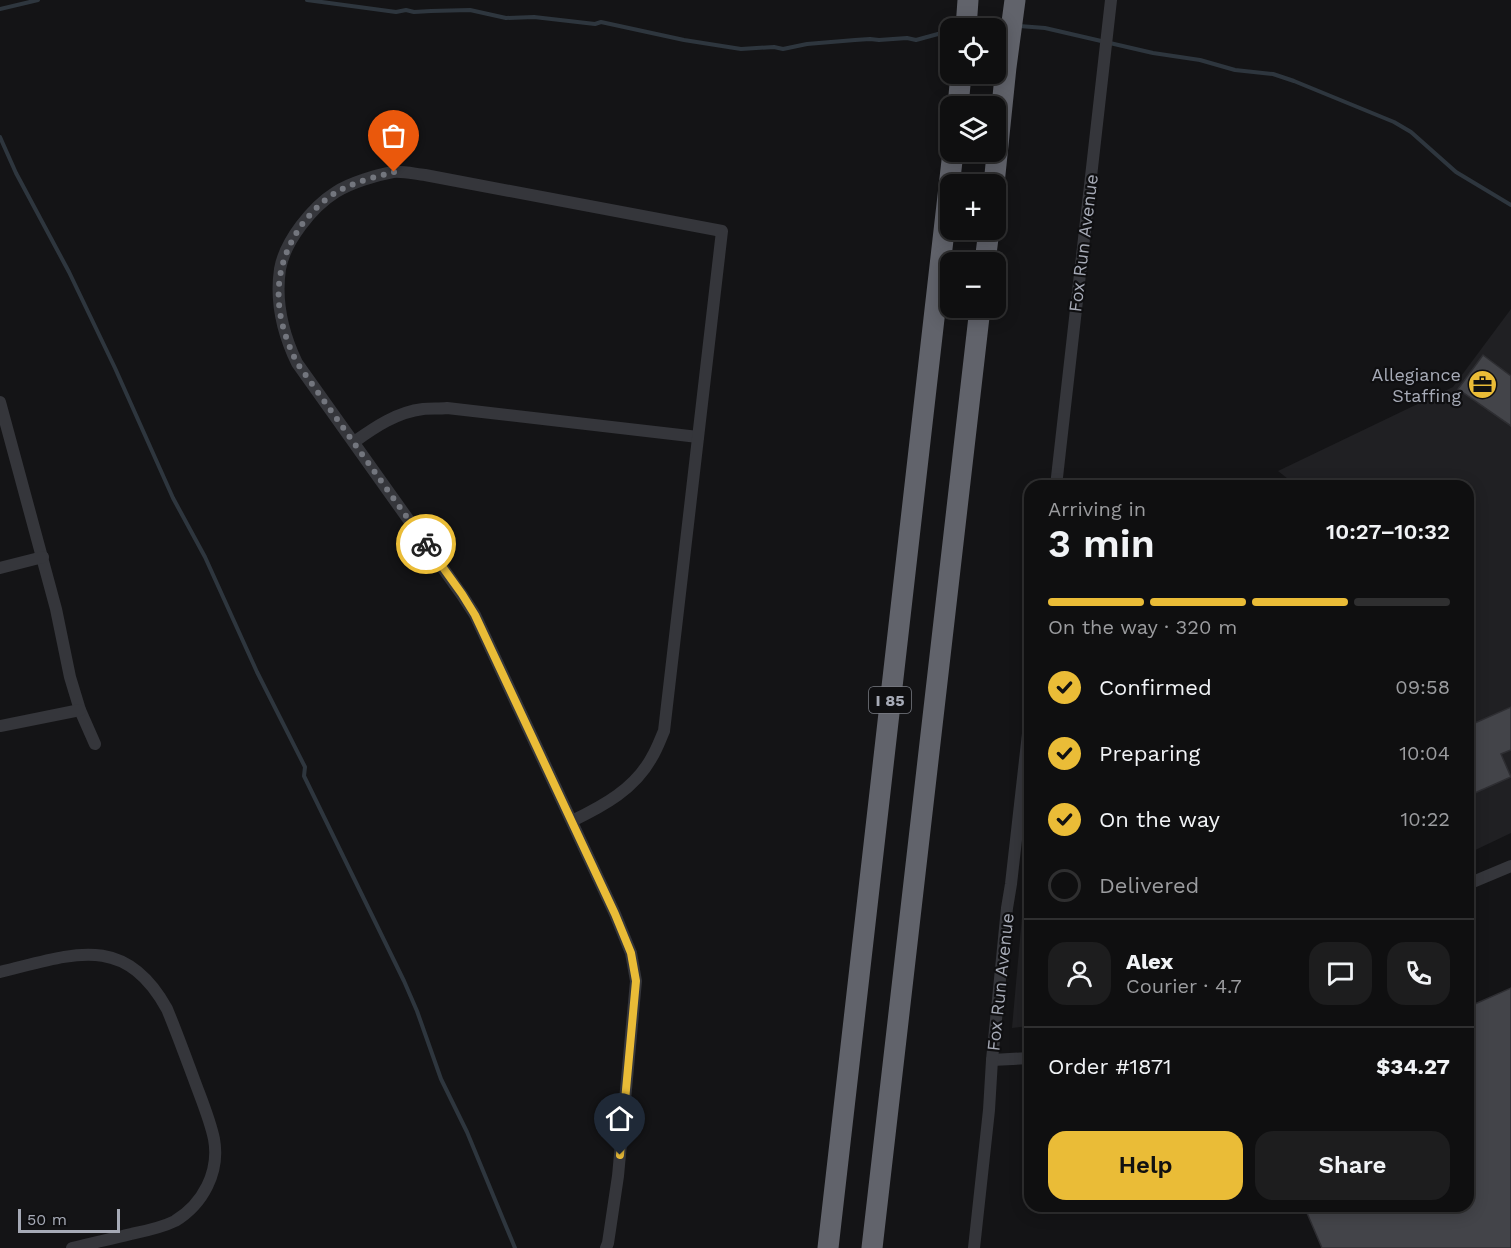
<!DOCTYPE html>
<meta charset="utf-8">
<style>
:root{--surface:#0f0f10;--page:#1d1d1e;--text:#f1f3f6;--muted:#9b9c9f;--line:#2f2f30;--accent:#eabc37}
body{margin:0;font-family:"Work Sans",sans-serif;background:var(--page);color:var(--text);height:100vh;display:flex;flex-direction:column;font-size:22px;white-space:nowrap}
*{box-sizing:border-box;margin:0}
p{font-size:20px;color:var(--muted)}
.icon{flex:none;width:33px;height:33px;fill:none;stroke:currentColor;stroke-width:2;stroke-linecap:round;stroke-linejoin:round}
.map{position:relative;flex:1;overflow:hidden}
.sheet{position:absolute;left:1024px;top:480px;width:450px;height:732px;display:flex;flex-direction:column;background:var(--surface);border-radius:18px;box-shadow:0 3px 15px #0003,0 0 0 2px var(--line)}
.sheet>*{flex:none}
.buttons{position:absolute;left:940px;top:18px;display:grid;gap:12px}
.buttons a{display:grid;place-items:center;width:66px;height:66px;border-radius:12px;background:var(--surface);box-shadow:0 3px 15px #0003,0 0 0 2px var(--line);font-size:30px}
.scale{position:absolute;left:18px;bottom:15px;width:102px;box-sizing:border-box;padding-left:6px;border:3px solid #a6aab6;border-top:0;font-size:16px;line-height:21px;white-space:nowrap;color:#a6aab6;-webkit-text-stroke:4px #0f0f11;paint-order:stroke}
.pin{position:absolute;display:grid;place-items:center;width:51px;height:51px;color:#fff;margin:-62px -26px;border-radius:50% 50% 50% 0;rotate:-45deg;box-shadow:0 0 6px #0007}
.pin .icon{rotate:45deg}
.courier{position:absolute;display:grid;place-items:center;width:60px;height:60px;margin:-30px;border:4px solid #eabc37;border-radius:50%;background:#fff;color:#222;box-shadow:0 2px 8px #0007}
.summary em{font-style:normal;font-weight:600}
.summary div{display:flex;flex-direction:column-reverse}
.summary{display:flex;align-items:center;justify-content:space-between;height:102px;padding:0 24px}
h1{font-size:39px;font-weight:600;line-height:45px}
.bar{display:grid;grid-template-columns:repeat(4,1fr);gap:9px 6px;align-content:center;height:72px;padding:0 24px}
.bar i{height:8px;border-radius:4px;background:var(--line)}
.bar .on{background:var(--accent)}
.bar p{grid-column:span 4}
.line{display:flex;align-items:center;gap:15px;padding:0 24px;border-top:2px solid var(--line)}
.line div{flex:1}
.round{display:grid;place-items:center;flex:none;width:63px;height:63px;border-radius:18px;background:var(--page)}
ol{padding:0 24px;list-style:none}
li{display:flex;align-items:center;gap:18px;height:66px}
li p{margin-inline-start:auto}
li .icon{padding:6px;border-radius:50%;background:var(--accent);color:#111;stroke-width:4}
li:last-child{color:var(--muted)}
li i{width:33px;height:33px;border:3px solid var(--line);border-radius:50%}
.primary-button{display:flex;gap:12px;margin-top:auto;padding:12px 24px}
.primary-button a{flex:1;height:69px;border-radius:18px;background:var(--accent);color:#111;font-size:24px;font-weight:600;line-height:69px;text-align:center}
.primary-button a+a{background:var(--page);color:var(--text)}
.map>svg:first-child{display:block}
</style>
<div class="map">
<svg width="1511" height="1248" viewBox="0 0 1511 1248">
<rect width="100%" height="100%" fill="#141416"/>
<g fill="#202023">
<path d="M1511,309v524l-42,20 -1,-367h-171l-19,-15 175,-84z"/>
<path d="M1030,828v198l-18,2z"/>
</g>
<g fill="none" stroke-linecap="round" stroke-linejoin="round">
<g stroke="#2e363e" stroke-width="4">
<path d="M307,0l89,12 10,-2 8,2 17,-1 39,-1 36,8 28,-1 61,7 6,-2 83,18 57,9 33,-2 9,2 24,-5 48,-4 15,-1 9,1 28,-2 9,2 22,-6h13"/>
<path d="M0,9l38,-9"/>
<path d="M1019,26l26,2 108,25 47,7 35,10 38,4 21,7 100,41 17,10 45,40 55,33"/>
<path d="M986,28l20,-1"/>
<path d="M0,137l16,36 53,99 46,96 58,130 32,59 52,115 48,95 -1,9 100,205 13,30 24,68 26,53 48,116"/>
</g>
</g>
<g fill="#434449" stroke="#2e2e32" stroke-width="1.5">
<path d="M1483,355l28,21v50l-53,-37z"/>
<path d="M1511,707v43l-10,4 10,23 -43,19v-70z"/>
<path d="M1511,988v260h-189l-18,-42h164v-199z"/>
</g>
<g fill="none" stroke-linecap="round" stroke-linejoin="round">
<g stroke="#35363b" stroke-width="12">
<path d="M0,402l56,207 14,68 10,33 15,34"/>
<path d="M354,442c21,-15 43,-30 69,-33 8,-1 16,0 24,-1l251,29"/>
<path d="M1056,486l55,-486"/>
<path d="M0,568l43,-11"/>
<path d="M0,726l80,-16"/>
<path d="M572,821c31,-15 63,-32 80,-64 5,-8 8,-17 12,-26l58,-500 -297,-56c-10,-1 -22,-4 -32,-3 -17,3 -43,11 -57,20 -24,15 -51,49 -56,77 -5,34 3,65 17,94l165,232 13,20 140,299 16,39 5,28 -18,195 -10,67 -2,5"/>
<path d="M1468,884l43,-18"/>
<path d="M0,972c71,-17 124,-41 167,37 10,24 19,49 28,73 7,19 15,38 19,57 6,33 -11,65 -39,82 -14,7 -30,10 -44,13 -20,5 -39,9 -59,14"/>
<path d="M992,1060l38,-2"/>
<path d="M974,1248l15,-138 3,-50 15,-152 4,-24 19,-168"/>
</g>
<g stroke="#61636b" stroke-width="21">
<path d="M966,28l2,-28"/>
<path d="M958,106l3,-32"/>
<path d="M994,184l12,-117 9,-67"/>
<path d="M985,262l4,-32"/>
<path d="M828,1248l125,-1096"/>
<path d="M872,1248l108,-940"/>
</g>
</g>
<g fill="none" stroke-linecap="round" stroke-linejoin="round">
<path stroke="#73767e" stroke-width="6" stroke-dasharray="0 10.8" d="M394,172c-19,5 -40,10 -57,20 -13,7 -25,20 -34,31 -33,46 -30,92 -6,140l129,181"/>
<path stroke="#eabc37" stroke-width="8" d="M426,544l36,50 13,21 140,299 16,39 5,28 -16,174"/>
</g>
<defs>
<symbol id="office-disc" viewBox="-11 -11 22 22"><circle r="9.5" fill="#eabc37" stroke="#0f0f11"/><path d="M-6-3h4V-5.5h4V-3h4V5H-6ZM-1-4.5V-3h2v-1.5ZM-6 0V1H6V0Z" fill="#111"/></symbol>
</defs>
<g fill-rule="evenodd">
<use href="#office-disc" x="1466" y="368" width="33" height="33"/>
</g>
<g text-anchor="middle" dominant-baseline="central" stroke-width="4.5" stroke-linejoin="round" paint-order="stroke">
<rect fill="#0f0f11" stroke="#797c84" stroke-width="1.5" x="869" y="687" width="42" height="26" rx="4.5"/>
<g font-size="16" font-weight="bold" fill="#a6aab6">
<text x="890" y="700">I 85</text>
</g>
<g font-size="18" fill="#a6aab6" stroke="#0f0f11">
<text transform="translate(1083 243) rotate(-83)">Fox Run Avenue</text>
<text transform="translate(1000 982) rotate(-84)">Fox Run Avenue</text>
</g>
<g font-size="18" fill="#a6aab6" stroke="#0f0f11" text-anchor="end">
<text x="1461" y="374">Allegiance<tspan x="1461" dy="21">Staffing</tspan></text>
</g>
</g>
</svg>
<div class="buttons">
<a><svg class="icon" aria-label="locate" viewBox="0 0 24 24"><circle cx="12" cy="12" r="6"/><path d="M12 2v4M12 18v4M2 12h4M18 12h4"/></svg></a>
<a><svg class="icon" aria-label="layers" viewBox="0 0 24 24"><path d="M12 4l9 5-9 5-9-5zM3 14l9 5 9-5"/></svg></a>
<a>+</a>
<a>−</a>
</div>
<div class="scale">50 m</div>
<div class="pin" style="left:394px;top:172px;background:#ea580c"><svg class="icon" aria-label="bag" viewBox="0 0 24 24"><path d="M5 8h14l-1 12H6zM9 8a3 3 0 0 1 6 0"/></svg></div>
<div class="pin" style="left:620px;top:1155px;background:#1f2937"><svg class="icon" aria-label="home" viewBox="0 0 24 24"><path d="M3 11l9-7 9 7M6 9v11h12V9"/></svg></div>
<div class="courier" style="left:426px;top:544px"><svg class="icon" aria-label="bike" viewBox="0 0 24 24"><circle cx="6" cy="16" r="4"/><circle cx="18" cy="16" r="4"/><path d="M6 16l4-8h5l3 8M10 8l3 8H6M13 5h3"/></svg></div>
<section class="sheet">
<div class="summary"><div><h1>3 min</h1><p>Arriving in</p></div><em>10:27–10:32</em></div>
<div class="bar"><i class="on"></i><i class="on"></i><i class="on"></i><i></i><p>On the way · 320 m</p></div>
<ol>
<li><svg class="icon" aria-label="check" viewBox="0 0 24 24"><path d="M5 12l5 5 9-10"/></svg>Confirmed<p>09:58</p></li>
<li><svg class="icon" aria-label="check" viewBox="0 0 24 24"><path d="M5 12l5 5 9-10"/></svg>Preparing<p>10:04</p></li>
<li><svg class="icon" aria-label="check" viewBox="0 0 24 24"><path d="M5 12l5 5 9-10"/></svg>On the way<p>10:22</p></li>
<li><i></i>Delivered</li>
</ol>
<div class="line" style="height:108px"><a class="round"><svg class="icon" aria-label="person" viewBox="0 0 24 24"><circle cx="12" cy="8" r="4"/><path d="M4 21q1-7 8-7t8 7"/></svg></a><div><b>Alex</b><p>Courier · 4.7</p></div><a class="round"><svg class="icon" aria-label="chat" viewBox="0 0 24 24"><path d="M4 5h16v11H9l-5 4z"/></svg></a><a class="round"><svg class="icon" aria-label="phone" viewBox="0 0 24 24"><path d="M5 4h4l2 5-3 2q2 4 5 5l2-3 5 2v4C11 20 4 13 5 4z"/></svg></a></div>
<div class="line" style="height:78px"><div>Order #1871</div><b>$34.27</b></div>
<div class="primary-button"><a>Help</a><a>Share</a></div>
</section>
</div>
